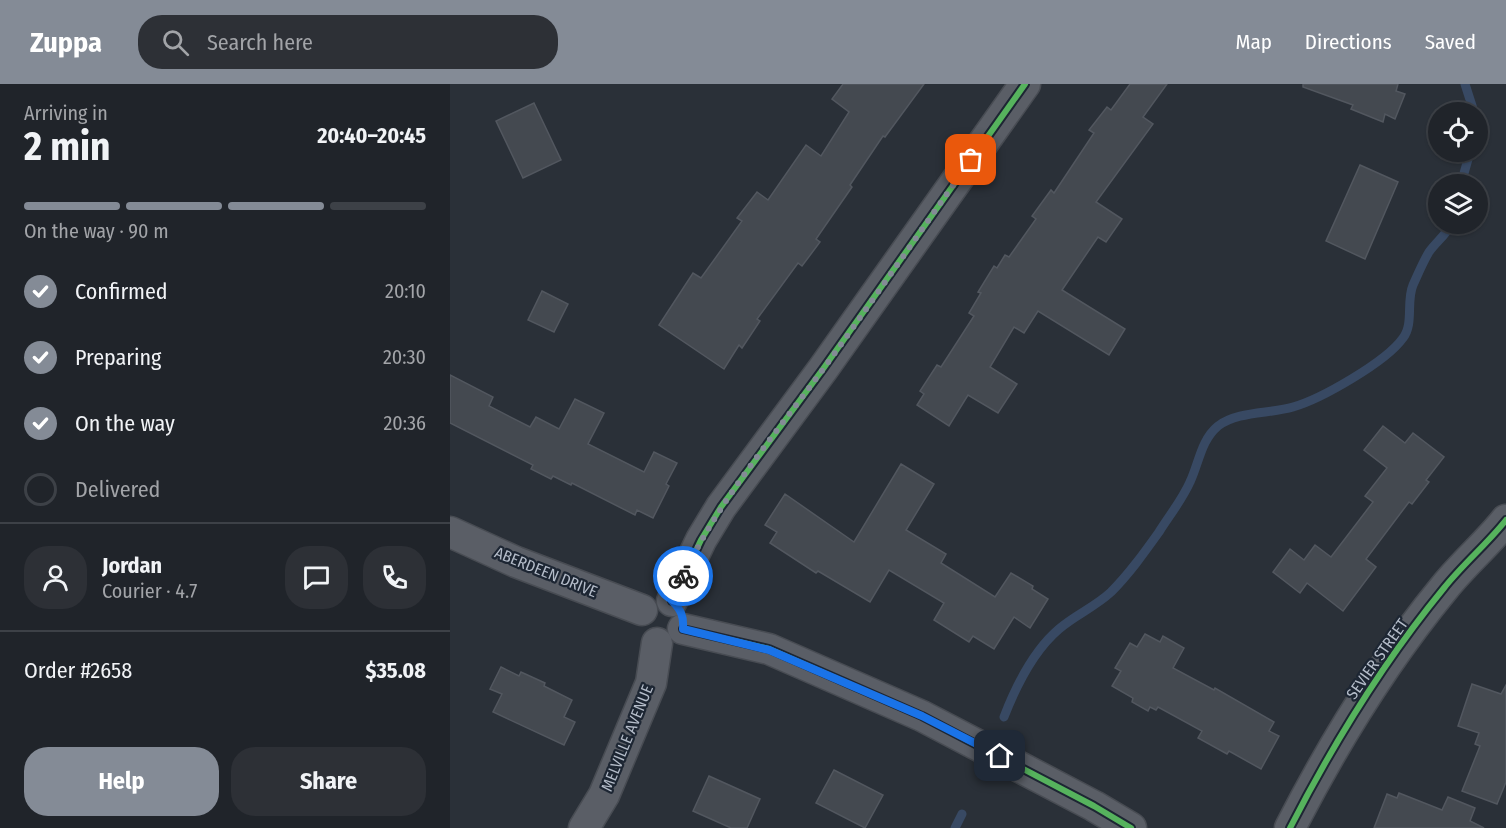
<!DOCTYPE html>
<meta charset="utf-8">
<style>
:root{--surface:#20242a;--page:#2d3036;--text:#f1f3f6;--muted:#a2a4a8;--line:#3d4147;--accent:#848b96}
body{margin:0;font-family:"Fira Sans Condensed",sans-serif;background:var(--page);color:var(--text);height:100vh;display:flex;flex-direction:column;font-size:22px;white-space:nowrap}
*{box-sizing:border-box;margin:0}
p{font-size:20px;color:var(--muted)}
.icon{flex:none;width:33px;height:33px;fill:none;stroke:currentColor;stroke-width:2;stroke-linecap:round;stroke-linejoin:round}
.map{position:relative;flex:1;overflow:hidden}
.details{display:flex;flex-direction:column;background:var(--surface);width:450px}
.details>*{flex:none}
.buttons{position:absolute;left:978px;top:18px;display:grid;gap:12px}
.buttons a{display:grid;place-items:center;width:60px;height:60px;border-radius:50%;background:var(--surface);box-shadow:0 2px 4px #0004,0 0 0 2px var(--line);font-size:30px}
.pin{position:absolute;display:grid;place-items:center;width:51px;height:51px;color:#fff;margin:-26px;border-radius:12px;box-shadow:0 3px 9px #0006}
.courier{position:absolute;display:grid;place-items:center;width:60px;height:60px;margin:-30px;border:4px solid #1a73e8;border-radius:50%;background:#fff;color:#222;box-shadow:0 2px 8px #0007}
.overview em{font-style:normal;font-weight:700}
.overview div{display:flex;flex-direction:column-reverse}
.overview{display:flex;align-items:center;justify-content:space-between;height:102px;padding:0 24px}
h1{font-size:39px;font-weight:700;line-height:45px}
.bar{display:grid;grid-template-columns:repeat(4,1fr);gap:9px 6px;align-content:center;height:72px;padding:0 24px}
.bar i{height:8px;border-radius:4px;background:var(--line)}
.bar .selected{background:var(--accent)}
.bar p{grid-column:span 4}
.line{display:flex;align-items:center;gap:15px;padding:0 24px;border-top:2px solid var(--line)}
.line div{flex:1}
.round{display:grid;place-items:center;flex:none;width:63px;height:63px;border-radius:24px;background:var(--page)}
ol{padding:0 24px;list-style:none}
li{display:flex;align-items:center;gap:18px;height:66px}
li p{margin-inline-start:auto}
li .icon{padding:6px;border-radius:50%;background:var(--accent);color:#fff;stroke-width:4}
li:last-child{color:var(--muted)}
li i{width:33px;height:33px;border:3px solid var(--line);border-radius:50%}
.cta{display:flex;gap:12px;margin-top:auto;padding:12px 24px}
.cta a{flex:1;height:69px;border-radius:24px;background:var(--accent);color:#fff;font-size:24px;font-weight:700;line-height:69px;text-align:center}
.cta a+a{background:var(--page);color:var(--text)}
header{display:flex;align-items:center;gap:36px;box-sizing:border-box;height:84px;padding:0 30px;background:var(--accent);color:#fff}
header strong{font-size:28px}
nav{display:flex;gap:33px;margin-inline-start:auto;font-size:21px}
.search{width:420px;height:54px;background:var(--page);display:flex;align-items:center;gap:15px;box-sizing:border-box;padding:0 21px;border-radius:24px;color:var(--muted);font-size:22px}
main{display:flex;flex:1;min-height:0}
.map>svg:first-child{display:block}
</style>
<header>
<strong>Zuppa</strong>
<div class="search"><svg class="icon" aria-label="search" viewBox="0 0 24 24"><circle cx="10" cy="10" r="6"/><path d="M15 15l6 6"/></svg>Search here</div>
<nav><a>Map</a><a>Directions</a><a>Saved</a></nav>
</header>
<main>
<section class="details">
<div class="overview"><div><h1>2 min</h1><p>Arriving in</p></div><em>20:40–20:45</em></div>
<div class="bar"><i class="selected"></i><i class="selected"></i><i class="selected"></i><i></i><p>On the way · 90 m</p></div>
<ol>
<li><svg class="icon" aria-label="check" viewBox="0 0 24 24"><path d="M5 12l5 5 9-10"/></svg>Confirmed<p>20:10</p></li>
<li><svg class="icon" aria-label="check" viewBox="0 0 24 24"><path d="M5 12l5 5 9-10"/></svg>Preparing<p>20:30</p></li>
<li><svg class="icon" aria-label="check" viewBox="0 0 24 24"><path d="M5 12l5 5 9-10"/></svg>On the way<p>20:36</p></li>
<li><i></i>Delivered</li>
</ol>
<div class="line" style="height:108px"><a class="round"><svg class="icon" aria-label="person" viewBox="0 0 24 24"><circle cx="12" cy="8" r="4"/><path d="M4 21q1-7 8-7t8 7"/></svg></a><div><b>Jordan</b><p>Courier · 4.7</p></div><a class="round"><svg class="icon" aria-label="chat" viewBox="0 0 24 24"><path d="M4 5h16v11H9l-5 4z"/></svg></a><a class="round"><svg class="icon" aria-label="phone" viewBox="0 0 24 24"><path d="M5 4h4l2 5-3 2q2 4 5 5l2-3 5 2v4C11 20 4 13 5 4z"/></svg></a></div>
<div class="line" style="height:78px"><div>Order #2658</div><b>$35.08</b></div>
<div class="cta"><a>Help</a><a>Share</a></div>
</section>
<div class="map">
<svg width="1056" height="744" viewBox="0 0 1056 744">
<rect width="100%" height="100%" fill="#2a3038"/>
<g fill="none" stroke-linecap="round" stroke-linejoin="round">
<g stroke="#384963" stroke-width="9">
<path d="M1015,0l9,28"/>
<path d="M1011,100l9,-32"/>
<path d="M554,633c12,-31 29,-66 55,-88 16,-14 36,-22 52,-37 18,-18 33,-39 48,-60 10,-16 23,-32 31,-50 9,-19 11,-42 28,-56 20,-15 51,-12 75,-19 28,-8 93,-45 110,-69 11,-14 3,-37 10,-53 5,-11 10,-23 16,-33 7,-10 18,-18 22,-28"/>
<path d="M505,744l7,-14"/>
</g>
</g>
<g fill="#444950" stroke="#52575f" stroke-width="1.5">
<path d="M393,0h81l-39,53 -2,-1 -33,49 2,2 -36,52 4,3 -18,24 -4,-3 -41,56 3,2 -18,27 -3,-3 -15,24 -65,-44 34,-52 8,5 41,-57 -5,-3 20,-26 11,8 38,-55 15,11 28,-44 -17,-13z"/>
<path d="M680,0h37l-24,33 10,7 -57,78 26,17 -16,23 -8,-5 -36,53 63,39 -16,26 -71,-44 -14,22 -10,-6 -24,40 27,17 -19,29 -30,-18 -19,31 -32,-21 7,-11 -4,-3 17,-26 4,2 33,-51 -5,-3 12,-20 -3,-1 16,-26 3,2 8,-13 4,2 27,-38 -4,-3 19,-26 3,3 40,-60 -5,-3 18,-23 4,3z"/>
<path d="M853,0h95l-2,7 9,3 -10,25 -10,-5 -2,8 -32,-13 2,-4 -50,-18z"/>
<path d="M84,19l27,57 -38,18 -27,-57z"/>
<path d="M910,81l38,17 -33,77 -39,-18z"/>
<path d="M92,207l26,13 -14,28 -26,-12z"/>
<path d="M0,291l43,22 -4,9 41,21 6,-10 23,12 16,-30 29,14 -16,31 56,28 10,-20 23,11 -11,21 3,2 -16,32 -16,-8 -2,5 -63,-32 -1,2 -18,-9 -2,3 -20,-10 2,-4 -83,-42z"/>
<path d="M933,342l22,17 8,-10 31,24 -18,23 3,2 -17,22 -3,-2 -43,57 10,8 -33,44 -36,-28 -7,10 -27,-21 17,-23 14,11 11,-15 16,12 42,-55 -8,-6 22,-28 -23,-18z"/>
<path d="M451,380l33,20 -28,46 40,24 -5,9 54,34 16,-24 22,13 -1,3 16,10 -18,29 -16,-11 -20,32 -21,-13 -4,6 -35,-22 10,-17 -55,-33 -19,32 -52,-31 -2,2 -46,-30 7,-11 -12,-7 20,-31 69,48z"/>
<path d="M695,550l15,8 3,-6 21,12 -11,20 41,22 1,-2 59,34 -5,9 10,5 -18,33 -32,-18 -2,3 -29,-16 4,-7 -44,-24 -2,3 -6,-3 -2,4 -16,-9 1,-4 -21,-12 9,-15 -6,-3 15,-25 7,4z"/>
<path d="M51,583l18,9 2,-4 24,11 -1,3 28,14 -8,17 11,5 -11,23 -71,-33 9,-18 -12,-5z"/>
<path d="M1022,600l29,10 5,-9v97l-9,22 -35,-13 18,-45 -5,-2 4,-11 -21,-7z"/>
<path d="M384,686l49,25 -18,33 -49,-25z"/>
<path d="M259,692l51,23 -13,29h-16l-38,-17z"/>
<path d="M949,709l43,17 6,-13 27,11 -5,13 14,7h-110l13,-34 10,4z"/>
</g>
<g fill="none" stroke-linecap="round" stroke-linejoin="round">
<defs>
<g id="minor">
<path d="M0,448l66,30 126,48"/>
<path d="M222,517l29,-61 20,-33 102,-138 202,-285"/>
<path d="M233,545l86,20 153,67 172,90 37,22"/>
<path d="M134,744l20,-33 47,-112 6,-40"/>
<path d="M840,744c43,-84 94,-167 154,-240 19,-24 43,-44 62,-68"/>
</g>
</defs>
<use href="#minor" stroke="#484c53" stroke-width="33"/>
<use href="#minor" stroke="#5a5e66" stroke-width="30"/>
<defs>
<g id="cycleway">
<path d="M222,517l29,-61 20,-33 102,-138 202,-285"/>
<path d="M233,545l86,20 153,67 172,90 37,22"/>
<path d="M840,744c43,-84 94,-167 154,-240 19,-24 43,-44 62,-68"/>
</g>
</defs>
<use href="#cycleway" stroke="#1d2633" stroke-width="10"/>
<use href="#cycleway" stroke="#56b35d" stroke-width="6"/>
</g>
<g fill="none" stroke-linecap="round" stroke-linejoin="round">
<path stroke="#848b96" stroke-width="6" stroke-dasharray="0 10.8" d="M233,492c35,-74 89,-138 138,-204 51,-70 100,-142 150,-212"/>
<path stroke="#1a73e8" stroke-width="8" d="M233,492l-11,25c9,9 12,15 11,28l86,21 153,66 78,40"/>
</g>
<g text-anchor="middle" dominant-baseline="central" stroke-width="4.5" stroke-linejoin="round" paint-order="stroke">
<g font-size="16" fill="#b4bcc9" stroke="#1d2633">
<text transform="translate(96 488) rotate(22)">ABERDEEN DRIVE</text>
<text transform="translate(927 575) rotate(-55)">SEVIER STREET</text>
<text transform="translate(177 654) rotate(-68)">MELVILLE AVENUE</text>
</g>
</g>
</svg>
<div class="buttons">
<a><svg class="icon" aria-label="locate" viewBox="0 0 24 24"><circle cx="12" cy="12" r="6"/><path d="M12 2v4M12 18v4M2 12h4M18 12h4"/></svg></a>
<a><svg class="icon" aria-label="layers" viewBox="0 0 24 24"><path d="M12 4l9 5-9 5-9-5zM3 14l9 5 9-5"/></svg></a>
</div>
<div class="pin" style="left:521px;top:76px;background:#ea580c"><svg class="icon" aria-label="bag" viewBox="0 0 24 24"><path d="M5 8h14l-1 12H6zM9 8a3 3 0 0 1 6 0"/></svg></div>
<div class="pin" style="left:550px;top:672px;background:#1f2937"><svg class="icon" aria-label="home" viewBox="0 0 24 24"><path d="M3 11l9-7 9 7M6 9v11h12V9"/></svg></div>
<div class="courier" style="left:233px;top:492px"><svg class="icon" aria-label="bike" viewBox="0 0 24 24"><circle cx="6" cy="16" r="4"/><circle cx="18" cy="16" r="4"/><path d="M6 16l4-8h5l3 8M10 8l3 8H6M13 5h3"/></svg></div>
</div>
</main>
